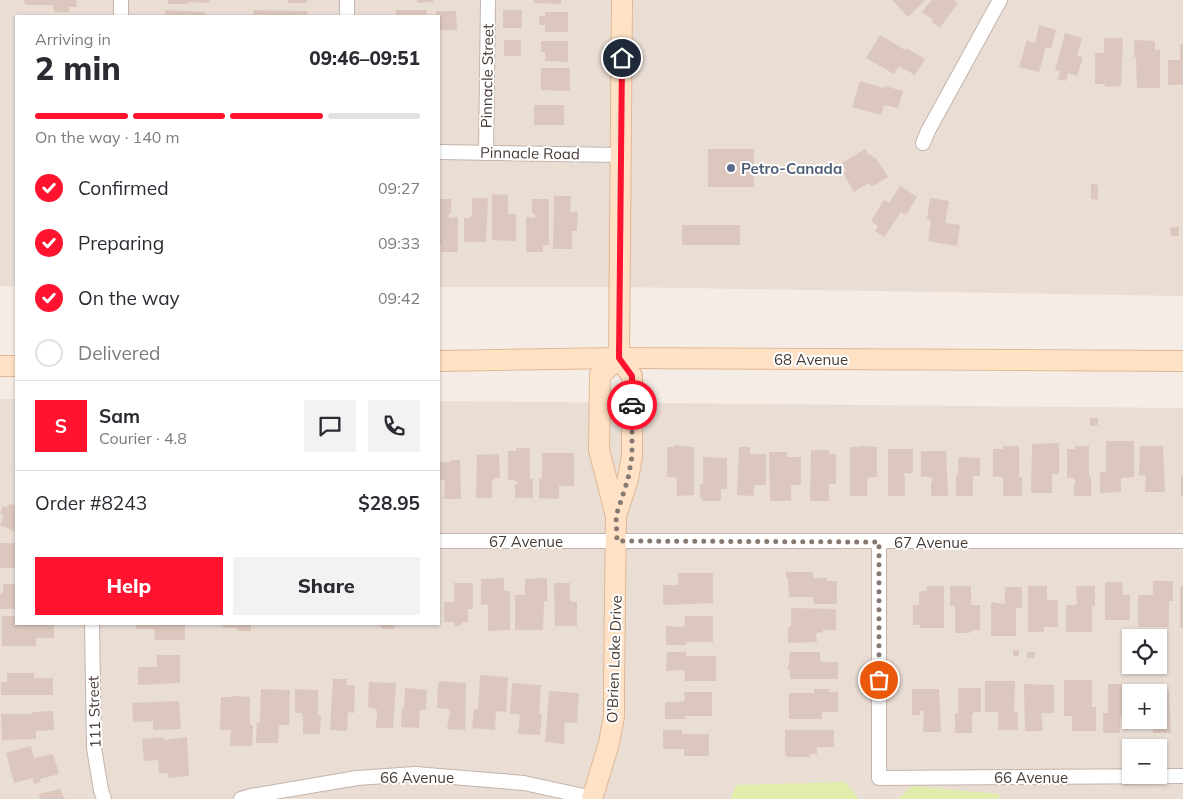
<!DOCTYPE html>
<meta charset="utf-8">
<style>
:root{--surface:#fff;--page:#f2f2f3;--text:#2b2b33;--muted:#7c7c81;--line:#e1e1e2;--accent:#ff132e}
body{margin:0;font-family:Mulish,sans-serif;background:var(--page);color:var(--text);height:100vh;display:flex;flex-direction:column;font-size:19px;white-space:nowrap}
*{box-sizing:border-box;margin:0}
p{font-size:16px;color:var(--muted)}
.icon{flex:none;width:28px;height:28px;fill:none;stroke:currentColor;stroke-width:2;stroke-linecap:round;stroke-linejoin:round}
.map{position:relative;flex:1;overflow:hidden}
.sheet{position:absolute;left:15px;top:15px;width:425px;height:610px;display:flex;flex-direction:column;background:var(--surface);border-radius:0px;box-shadow:0 1px 4px #0004}
.sheet>*{flex:none}
.tools{position:absolute;left:1122px;top:629px;display:grid;gap:10px}
.tools a{display:grid;place-items:center;width:45px;height:45px;border-radius:0px;background:var(--surface);box-shadow:0 1px 4px #0004;font-size:25px}
.pin{position:absolute;display:grid;place-items:center;width:42px;height:42px;color:#fff;margin:-21px;border:2px solid #fff;border-radius:50%;box-shadow:0 1px 5px #0007}
.courier{position:absolute;display:grid;place-items:center;width:50px;height:50px;margin:-25px;border:4px solid #ff132e;border-radius:50%;background:#fff;color:#222;box-shadow:0 1px 6px #0007}
.overview em{font-style:normal;font-weight:800}
.overview div{display:flex;flex-direction:column-reverse}
.overview{display:flex;align-items:center;justify-content:space-between;height:85px;padding:0 20px}
h1{font-size:32px;font-weight:800;line-height:38px}
.bar{display:grid;grid-template-columns:repeat(4,1fr);gap:8px 5px;align-content:center;height:60px;padding:0 20px}
.bar i{height:6px;border-radius:4px;background:var(--line)}
.bar .selected{background:var(--accent)}
.bar p{grid-column:span 4}
.line{display:flex;align-items:center;gap:12px;padding:0 20px;border-top:1px solid var(--line)}
.line div{flex:1}
.round{display:grid;place-items:center;flex:none;width:52px;height:52px;border-radius:0px;background:var(--page)}
ol{padding:0 20px;list-style:none}
li{display:flex;align-items:center;gap:15px;height:55px}
li p{margin-inline-start:auto}
li .icon{padding:5px;border-radius:50%;background:var(--accent);color:#fff;stroke-width:4}
li:last-child{color:var(--muted)}
li i{width:28px;height:28px;border:2px solid var(--line);border-radius:50%}
.action{display:flex;gap:10px;margin-top:auto;padding:10px 20px}
.action a{flex:1;height:58px;border-radius:0px;background:var(--accent);color:#fff;font-size:20px;font-weight:800;line-height:58px;text-align:center}
.action a+a{background:var(--page);color:var(--text)}
.map>svg:first-child{display:block}
</style>
<div class="map">
<svg width="1183" height="799" viewBox="0 0 1183 799">
<rect width="100%" height="100%" fill="#f5ece6"/>
<g fill="#e9ddd4" fill-rule="evenodd">
<path d="M0,0h1183v296l-563,-9h-181v-271h-423v270h-16z"/>
<path d="M0,399h16v225h423v-223l744,7v391h-1183zM1131,638h28v27h-28zM1131,692h28v28h-28zM1131,748h28v27h-28z"/>
</g>
<g fill="#e1edab">
<path d="M845,782l14,17h-128l5,-14z"/>
<path d="M912,786l87,8v5h-100z"/>
</g>
<g fill="#dbc7bd">
<path d="M24,0h52l1,7h-8v5h-15l-1,-7h-28z"/>
<path d="M168,0h42l-2,3 -20,-1v2h-20z"/>
<rect x="288" y="0" width="19" height="3"/>
<path d="M417,0h16v2l-16,1z"/>
<path d="M534,0h27v4l-27,-1z"/>
<path d="M892,0h33l-17,17z"/>
<path d="M932,0h22l4,3 -18,25 -8,-6 1,-2 -11,-8z"/>
<path d="M165,10l40,2v2h3v2h-43z"/>
<path d="M254,10l53,1v5h-54z"/>
<path d="M396,10h31l-1,6h-30z"/>
<rect x="503" y="10" width="19" height="18"/>
<path d="M436,11h20l1,19h-18v-14h-3z"/>
<path d="M545,12h23v20h-23v-7h-6v-9h6z"/>
<path d="M1039,25l17,5 -5,19 -5,-2 -7,25 -20,-5 8,-27 6,3 3,-2z"/>
<path d="M1065,33l17,5 -5,18 6,1 -6,19 -9,-3 -2,8 -9,-2 3,-8 -5,-1z"/>
<path d="M880,35l25,15 1,-2 19,11 -10,16 -16,-9 -5,8 -28,-16z"/>
<path d="M1104,38h19l-2,48 -16,1v-3h-10v-31h9z"/>
<rect x="504" y="40" width="17" height="16"/>
<path d="M1134,40l21,1v9h5v38h-23l-1,-31h-2z"/>
<path d="M541,41h27v21l-23,-1v-9h-4z"/>
<path d="M1180,44h3v41h-15v-25h12z"/>
<path d="M541,68h29v23l-29,-1z"/>
<path d="M860,81l24,7 1,-2 18,5 -5,17 -14,-3 -3,10 -29,-8z"/>
<rect x="534" y="105" width="30" height="20"/>
<rect x="708" y="149" width="46" height="38"/>
<path d="M865,149l5,7 2,-1 2,4 2,-1 12,19 -17,10 -2,-4 -15,9 -11,-19 3,-2 -4,-8z"/>
<path d="M1091,184l7,1v15l-7,-1z"/>
<path d="M900,186l17,11 -11,18 -5,-3 -17,25 -9,-6 3,-5 -7,-5 13,-21 5,3z"/>
<path d="M492,194l16,1v19h8v27l-24,-1z"/>
<path d="M554,196h17l-1,16h8l-1,19h-5v18h-19z"/>
<path d="M472,198h16l-2,44h-22v-24h5l3,-2z"/>
<path d="M930,198l19,3 -4,22 15,2 -3,21 -29,-5 3,-21 -4,-1z"/>
<path d="M439,199h12v13l-3,4 2,2 8,-1v35h-17v-7l-2,1z"/>
<path d="M532,199h17v46h-6v7h-17v-35l8,1 2,-2 -4,-4z"/>
<rect x="682" y="225" width="58" height="20"/>
<path d="M1179,227v9h-8l-1,-8z"/>
<path d="M1090,418h8v7l-8,1z"/>
<path d="M1106,441h28v36l-13,1v14l-21,1v-21h6z"/>
<path d="M1059,443v31h-7v19h-21l1,-49z"/>
<path d="M674,445l20,2v48l-17,1v-17l-2,-2h-8v-30h7z"/>
<path d="M859,446l18,1v30h-8l-2,3v16h-17v-49h9z"/>
<path d="M1003,446h16v31h3v19h-19v-14l1,-2 -2,-3h-9v-28h10z"/>
<path d="M1075,446h14v31h2v19h-17v-13l2,-2 -3,-3h-6v-29h8z"/>
<path d="M1140,446h23l2,46h-20l1,-16 -7,-1z"/>
<path d="M739,447h11v7h16v31h-12v11l-17,-1z"/>
<path d="M516,448h14v31h3v19h-18v-13l3,-2 -4,-3h-6v-29h8z"/>
<path d="M888,449h25v24h-8l-2,2 2,2v19h-17z"/>
<path d="M811,450h18v4h7v30h-7v17h-19z"/>
<path d="M921,451h25l2,45h-17v-14l2,-2 -2,-3h-10z"/>
<path d="M769,452h18v5h14v28h-10v16h-21z"/>
<path d="M542,453h32v33h-15v13l-20,-1v-20h3z"/>
<path d="M499,454l1,24h-5l-3,3v17h-16l1,-43z"/>
<path d="M703,457l24,1v31h-6v12h-19v-3h-2v-14h3z"/>
<path d="M960,457l20,1v18h-7v20h-17v-21h2v-16z"/>
<path d="M450,460h10l1,39h-17l1,-19h-6v-18h11z"/>
<rect x="1181" y="476" width="2" height="20"/>
<path d="M10,504l6,2v26l-16,-7 4,-10 -4,-2 3,-7 3,1z"/>
<rect x="0" y="543" width="16" height="25"/>
<path d="M786,572h27v6h14v3h10v23h-23l-1,-7h-24l-1,-19h-2z"/>
<path d="M678,573h35v30l-50,2v-20h15z"/>
<path d="M504,578v13h6v39l-22,1v-26h-7v-26z"/>
<path d="M547,578v23h-3l-1,29h-28v-35h10v-16z"/>
<path d="M1153,581h20v20h-4v26h-31v-32h15z"/>
<path d="M1105,582h17l1,13h7v25h-25z"/>
<path d="M454,583h19v26h-5v13h-5l-3,4h-5l-2,-4h-9v-20h10z"/>
<path d="M554,583h16v17l2,2h5v24h-22z"/>
<path d="M3,584h13v25h-16v-14l3,-3z"/>
<path d="M927,586h17v42h-24v-3h-7v-20h6v-12l2,-2h6z"/>
<path d="M950,586h21v19h9v25h-8l-3,3h-14v-27h-5z"/>
<path d="M1028,586h19v14h11v27h-14v5h-16z"/>
<path d="M1076,586h19v20h-3v26h-26v-27h9l2,-2z"/>
<rect x="1180" y="586" width="3" height="42"/>
<path d="M1005,587h17v21h-6v28h-25v-32l1,-2 13,2z"/>
<path d="M791,608l45,1v21h-13v2l-7,1 1,9 -29,1v-16h3z"/>
<path d="M2,616h14v8h38v14h-18v8h-34z"/>
<path d="M685,616h28v26h-27v3h-20v-19l17,1 2,-2z"/>
<path d="M136,624h45l4,1v15h-30l-1,-11h-18z"/>
<path d="M223,624h28v7h-14v-3h-14z"/>
<path d="M379,624h15v5h-11z"/>
<rect x="1013" y="650" width="6" height="6"/>
<path d="M667,652h19v4h30v25h-31v-9l-2,-2 -17,1z"/>
<path d="M790,652h30v8l2,2h16v17h-48v-9h-2z"/>
<rect x="1027" y="652" width="8" height="6"/>
<path d="M157,655h23v28l-42,2v-18h19z"/>
<path d="M7,673h27v5h19v17h-52v-13h6z"/>
<path d="M480,675l28,2 -2,35 -10,-1 -1,19 -23,-2 2,-19h4z"/>
<path d="M333,679h14l-1,6 9,1 -1,27 -6,-1 -1,19 -17,-1z"/>
<path d="M1064,680h28v27h4v24h-24v-15h-8z"/>
<path d="M441,681l25,2 -1,47 -18,-1 3,-18 -2,-2 -11,-1 1,-25z"/>
<path d="M985,681h30l-1,31h4v18h-20v-18h-13z"/>
<path d="M369,682l27,1 -3,45h-17l1,-17 -2,-2 -7,-2z"/>
<path d="M512,683l29,2 -2,29h3l-2,21 -22,-1 2,-20h-10z"/>
<path d="M1024,684l30,1v28h-13l2,18h-18z"/>
<path d="M1108,684h26v8h-3v23l-11,2v16h-17v-20h5z"/>
<path d="M407,688l20,2 -1,20h-6l-1,18 -18,-1 1,-18h2l1,-20z"/>
<path d="M958,688h23v24h-6l-3,2v19h-17v-20h3z"/>
<path d="M261,689l29,1 -1,35h-10l-1,18h-22l1,-21h3z"/>
<path d="M295,689l23,1v25h3l-1,19h-17v-18l-2,-3h-6z"/>
<path d="M814,689h15v3h9v20h-16v7h-33v-26h25z"/>
<path d="M912,689h27l2,43h-18l1,-21h-4v4h-8z"/>
<path d="M1141,690h28l2,43h-18l1,-13h5v-28h-18z"/>
<path d="M549,691l30,2 -2,30 -12,-1 -1,22 -19,-2z"/>
<path d="M684,692h28v24h-27v3h-20v-17h17l3,-2z"/>
<path d="M232,696l18,1v28h3l-1,21h-22l1,-16h-11l1,-33h11z"/>
<path d="M179,701l2,28 -28,1v-9l-20,1 -1,-19z"/>
<path d="M53,711l1,19 -18,1v8l-34,1 -1,-26h31v-2z"/>
<path d="M663,730h19v4h27v22h-25v-7h-21z"/>
<path d="M785,730h49v17h-17v7h-7v3h-22l-3,-3z"/>
<path d="M163,737l1,3 23,-3 2,39 -20,2 -1,-5 -9,1 -1,-14 -14,1 -2,-22z"/>
<path d="M31,746l3,12 19,-4 6,20 -19,5 1,3 -7,2 -1,-6 -19,5 -8,-30z"/>
<path d="M60,789l5,10h-25l-1,-5z"/>
</g>
<g fill="none" stroke-linecap="round" stroke-linejoin="round">
<defs>
<g id="street">
<path d="M121,0v16"/>
<path d="M347,16v-16"/>
<path d="M923,143l5,-12 72,-131"/>
<path d="M439,152l182,3"/>
<path d="M486,153l2,-153"/>
<path d="M439,541h744"/>
<path d="M879,542v236l304,-2"/>
<path d="M92,624l2,124 7,42 3,9"/>
<path d="M241,799l10,-3 106,-18 58,-4 109,9 69,15"/>
</g>
<g id="secondary">
<path d="M619,358l3,-358"/>
<path d="M439,361l180,-3 564,3"/>
<path d="M0,366h16"/>
<path d="M616,516l12,-37 4,-23v-80l-13,-18"/>
<path d="M592,799l17,-56 5,-27v-33l2,-167 -17,-66 1,-75 19,-17"/>
</g>
</defs>
<use href="#street" stroke="#c4b4ab" stroke-width="16"/>
<use href="#secondary" stroke="#e0b895" stroke-width="22"/>
<use href="#street" stroke="#fff" stroke-width="14"/>
<use href="#secondary" stroke="#ffe2c6" stroke-width="20"/>
</g>
<g fill="none" stroke-linecap="round" stroke-linejoin="round">
<path stroke="#857972" stroke-width="5" stroke-dasharray="0 9" d="M632,405v51l-4,23 -12,37 1,25 262,1v138"/>
<path stroke="#ff132e" stroke-width="6" d="M622,58l-3,300 13,18v29"/>
</g>
<circle fill="#5c6f8a" stroke="#fff" stroke-width="2" cx="731" cy="168" r="5"/>
<g text-anchor="middle" dominant-baseline="central" stroke-width="4" stroke-linejoin="round" paint-order="stroke">
<g font-size="15" fill="#483b34" stroke="#fff">
<text transform="translate(487 76) rotate(-89)">Pinnacle Street</text>
<text transform="translate(530 153) rotate(1)">Pinnacle Road</text>
<text x="811" y="359">68 Avenue</text>
<text x="526" y="541">67 Avenue</text>
<text x="931" y="542">67 Avenue</text>
<text transform="translate(614 659) rotate(-88)">O'Brien Lake Drive</text>
<text transform="translate(94 712) rotate(-92)">111 Street</text>
<text x="417" y="777">66 Avenue</text>
<text x="1031" y="777">66 Avenue</text>
</g>
<g font-size="15" font-weight="bold" fill="#4e5e75" stroke="#fff" text-anchor="start">
<text x="741" y="168">Petro-Canada</text>
</g>
</g>
</svg>
<div class="tools">
<a><svg class="icon" aria-label="locate" viewBox="0 0 24 24"><circle cx="12" cy="12" r="6"/><path d="M12 2v4M12 18v4M2 12h4M18 12h4"/></svg></a>
<a>+</a>
<a>−</a>
</div>
<div class="pin" style="left:879px;top:680px;background:#ea580c"><svg class="icon" aria-label="bag" viewBox="0 0 24 24"><path d="M5 8h14l-1 12H6zM9 8a3 3 0 0 1 6 0"/></svg></div>
<div class="pin" style="left:622px;top:58px;background:#1f2937"><svg class="icon" aria-label="home" viewBox="0 0 24 24"><path d="M3 11l9-7 9 7M6 9v11h12V9"/></svg></div>
<div class="courier" style="left:632px;top:405px"><svg class="icon" aria-label="car" viewBox="0 0 24 24"><path d="M5 17H2v-5l4-1 3-4h7l3 4 3 1v5h-3M9 17h6M6 11h13"/><circle cx="7" cy="17" r="2"/><circle cx="17" cy="17" r="2"/></svg></div>
<section class="sheet">
<div class="overview"><div><h1>2 min</h1><p>Arriving in</p></div><em>09:46–09:51</em></div>
<div class="bar"><i class="selected"></i><i class="selected"></i><i class="selected"></i><i></i><p>On the way · 140 m</p></div>
<ol>
<li><svg class="icon" aria-label="check" viewBox="0 0 24 24"><path d="M5 12l5 5 9-10"/></svg>Confirmed<p>09:27</p></li>
<li><svg class="icon" aria-label="check" viewBox="0 0 24 24"><path d="M5 12l5 5 9-10"/></svg>Preparing<p>09:33</p></li>
<li><svg class="icon" aria-label="check" viewBox="0 0 24 24"><path d="M5 12l5 5 9-10"/></svg>On the way<p>09:42</p></li>
<li><i></i>Delivered</li>
</ol>
<div class="line" style="height:90px"><b class="round" style="background:var(--accent);color:#fff">S</b><div><b>Sam</b><p>Courier · 4.8</p></div><a class="round"><svg class="icon" aria-label="chat" viewBox="0 0 24 24"><path d="M4 5h16v11H9l-5 4z"/></svg></a><a class="round"><svg class="icon" aria-label="phone" viewBox="0 0 24 24"><path d="M5 4h4l2 5-3 2q2 4 5 5l2-3 5 2v4C11 20 4 13 5 4z"/></svg></a></div>
<div class="line" style="height:65px"><div>Order #8243</div><b>$28.95</b></div>
<div class="action"><a>Help</a><a>Share</a></div>
</section>
</div>
